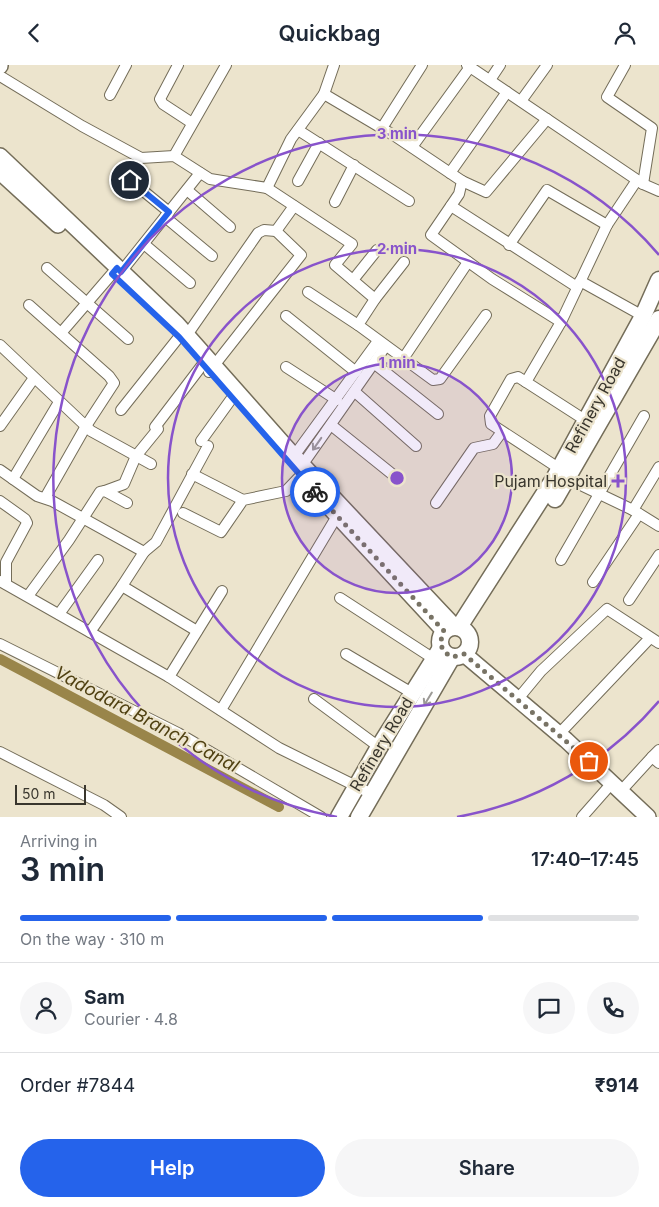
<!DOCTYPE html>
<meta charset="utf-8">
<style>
:root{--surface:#fff;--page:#f6f6f7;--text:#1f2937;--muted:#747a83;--line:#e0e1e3;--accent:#2563eb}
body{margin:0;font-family:Inter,sans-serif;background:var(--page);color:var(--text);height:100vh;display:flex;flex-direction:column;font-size:19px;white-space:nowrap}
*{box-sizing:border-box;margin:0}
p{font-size:16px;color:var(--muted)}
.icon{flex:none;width:28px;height:28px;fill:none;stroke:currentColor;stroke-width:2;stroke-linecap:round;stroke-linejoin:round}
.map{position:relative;height:752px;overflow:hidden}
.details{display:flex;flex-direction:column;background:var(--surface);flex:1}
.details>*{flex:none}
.scale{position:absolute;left:15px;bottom:12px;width:71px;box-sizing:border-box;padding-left:5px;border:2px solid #39362d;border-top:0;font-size:14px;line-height:18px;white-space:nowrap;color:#39362d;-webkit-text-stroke:4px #ece4cd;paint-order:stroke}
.pin{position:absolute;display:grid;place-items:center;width:42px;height:42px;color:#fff;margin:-21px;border:2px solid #fff;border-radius:50%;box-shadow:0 1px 5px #0007}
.courier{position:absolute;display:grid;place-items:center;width:50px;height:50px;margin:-25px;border:4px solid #2563eb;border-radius:50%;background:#fff;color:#222;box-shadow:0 1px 6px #0007}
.headline em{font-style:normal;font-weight:600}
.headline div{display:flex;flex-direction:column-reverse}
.headline{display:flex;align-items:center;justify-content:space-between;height:85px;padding:0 20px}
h1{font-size:32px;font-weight:600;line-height:38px}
.bar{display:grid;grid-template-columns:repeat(4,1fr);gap:8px 5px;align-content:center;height:60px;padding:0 20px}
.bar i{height:6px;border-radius:4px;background:var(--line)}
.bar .active{background:var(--accent)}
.bar p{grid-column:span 4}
.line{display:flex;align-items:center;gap:12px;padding:0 20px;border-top:1px solid var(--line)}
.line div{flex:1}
.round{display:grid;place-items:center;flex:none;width:52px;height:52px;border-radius:26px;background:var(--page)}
.primary-button{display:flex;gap:10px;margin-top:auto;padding:10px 20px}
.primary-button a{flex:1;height:58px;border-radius:30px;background:var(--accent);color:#fff;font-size:20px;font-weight:600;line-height:58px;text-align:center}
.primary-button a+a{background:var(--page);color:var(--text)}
header{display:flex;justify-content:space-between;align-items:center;height:65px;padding:0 20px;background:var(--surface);font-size:22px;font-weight:600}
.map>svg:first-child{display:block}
</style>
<header><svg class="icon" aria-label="back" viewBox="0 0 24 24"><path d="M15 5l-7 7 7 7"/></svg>Quickbag<svg class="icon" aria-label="person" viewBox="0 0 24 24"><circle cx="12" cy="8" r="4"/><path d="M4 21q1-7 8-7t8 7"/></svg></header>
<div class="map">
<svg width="659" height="752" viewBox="0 0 659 752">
<rect width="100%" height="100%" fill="#ece4cd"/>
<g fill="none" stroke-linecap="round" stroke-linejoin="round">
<path stroke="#99854a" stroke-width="10" d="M0,594l279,148"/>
<defs>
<g id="street">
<path d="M178,0l-18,34 3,5 29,19"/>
<path d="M467,0l176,119 16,7"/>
<path d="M625,0l-18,32 45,31 -9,56"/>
<path d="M0,11l82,50 59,32 33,-2 36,23 57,9 24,-49 33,-45 71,42 67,45 -3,13 -28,41 61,44 69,43"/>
<path d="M490,15l10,-15"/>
<path d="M324,29l10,-29"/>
<path d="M110,30l16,-30"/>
<path d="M521,36l26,-36"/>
<path d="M382,63l40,-63"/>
<path d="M298,65l111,71"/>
<path d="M412,82l58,-80"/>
<path d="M174,91l52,-91"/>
<path d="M450,108l57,-81"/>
<path d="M130,115l39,32"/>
<path d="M298,116l21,-38"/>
<path d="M462,116l24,11 61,-73"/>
<path d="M267,123l85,56 -17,21 40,34 -17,26 75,55 7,-1 46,-64"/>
<path d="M187,125l43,37"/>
<path d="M335,137l19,-37"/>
<path d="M451,141l126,81"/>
<path d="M165,152l47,39"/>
<path d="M607,160l30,-45"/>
<path d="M144,179l46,39"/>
<path d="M509,180l38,-55 60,35 -46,97 -35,60 59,38"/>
<path d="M47,203l81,71"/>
<path d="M121,207l79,-99"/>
<path d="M353,215l24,-30"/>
<path d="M580,216l63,35"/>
<path d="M308,227l50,33"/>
<path d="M375,234l29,-37"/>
<path d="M29,240l80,71 5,7 -28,43 -41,72"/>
<path d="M286,251l70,56"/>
<path d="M61,268l56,-65"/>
<path d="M187,270l71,-102 6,-3 12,1"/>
<path d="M0,280l91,86 60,33"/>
<path d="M403,294l65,-97"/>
<path d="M375,299l63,50"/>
<path d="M286,302l51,33"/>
<path d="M209,307l92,-117 -25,-24 18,-25"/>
<path d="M526,317l-8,-5 -7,2 -21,37 1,8 69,45"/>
<path d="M355,327l61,54"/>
<path d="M121,345l58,-73"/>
<path d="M331,360l66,53"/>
<path d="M0,361l34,-48"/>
<path d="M155,362l48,-63"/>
<path d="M201,376l31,-43"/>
<path d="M294,391l84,-115"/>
<path d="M303,399l82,-117"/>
<path d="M0,405l37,26 15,5 92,51 -22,34 75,45"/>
<path d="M192,409l51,26"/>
<path d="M562,411l71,34 26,16"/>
<path d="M13,414l46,-77"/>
<path d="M105,426l19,-7 12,-28 22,-27"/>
<path d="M0,436l25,18 2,4 -21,39v22"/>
<path d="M436,438l38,-55 19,-4 8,-11"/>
<path d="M633,445l26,-43"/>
<path d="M183,448l38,19 22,-32 43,-9 21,-22"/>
<path d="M144,487l12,-10 52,-96"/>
<path d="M561,495l83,-144"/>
<path d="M0,516l169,96 110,71 93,46"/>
<path d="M593,517l46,-68"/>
<path d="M28,531l41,-56 31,-48 5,-1 22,12"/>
<path d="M340,533l94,61"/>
<path d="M629,535l30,-45"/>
<path d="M59,549l39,-54"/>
<path d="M90,567l32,-46"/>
<path d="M0,579l178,89 143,84"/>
<path d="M346,589l66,39"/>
<path d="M169,612l53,-86"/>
<path d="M314,634l65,48"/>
<path d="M517,635l24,-29 66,-62 52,34"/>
<path d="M221,645l116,-194"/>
<path d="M559,669l91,-96"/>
<path d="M659,685l-7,7 7,6"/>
<path d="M0,687l104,53 17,12"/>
<path d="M621,726l31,-34"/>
<path d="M582,752l30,-34"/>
</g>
<g id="secondary">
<path d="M0,1v-1"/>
<path d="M0,91l177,168 117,132 160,170"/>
<path d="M0,107l58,53"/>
<path d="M330,443l114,123"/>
<path d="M464,589l102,86 82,77"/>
</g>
<g id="primary">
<path d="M555,434l104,-180"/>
<circle cx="455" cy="577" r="15"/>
<path d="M459,562l96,-150 88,-161 16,-36"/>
<path d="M339,752l40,-70 62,-99"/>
<path d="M359,752l93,-160"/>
</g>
</defs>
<use href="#street" stroke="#746d59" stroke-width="12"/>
<use href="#secondary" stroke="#746d59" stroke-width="18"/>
<use href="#primary" stroke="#746d59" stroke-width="19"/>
<use href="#street" stroke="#fff" stroke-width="10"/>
<use href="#secondary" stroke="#fff" stroke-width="15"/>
<use href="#primary" stroke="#fff" stroke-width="16"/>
</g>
<defs><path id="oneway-shaft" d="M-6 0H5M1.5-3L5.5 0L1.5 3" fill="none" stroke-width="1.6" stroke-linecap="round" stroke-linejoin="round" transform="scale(1.25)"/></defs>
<g stroke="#9c9a96">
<use href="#oneway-shaft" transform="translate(317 379) rotate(125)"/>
<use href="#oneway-shaft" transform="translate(428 634) rotate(121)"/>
</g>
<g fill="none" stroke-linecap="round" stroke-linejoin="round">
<path stroke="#787365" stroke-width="5" stroke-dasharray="0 9" d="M315,427l129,139 -4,12 4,9 8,5 12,-3 125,107"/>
<path stroke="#2563eb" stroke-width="6" d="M130,115l39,32 -48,60 -4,-4 -5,6 67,63 136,155"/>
</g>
<circle cx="397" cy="413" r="115" fill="#8853cb" fill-opacity=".12"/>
<g fill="none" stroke="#8853cb" stroke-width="2.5">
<circle cx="397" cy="413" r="115"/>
<circle cx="397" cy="413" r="229"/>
<path d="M659 636A344 344 0 0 1 457 752M337 752A344 344 0 1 1 659 190"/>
</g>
<path fill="#8853cb" stroke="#ece4cd" stroke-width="2" d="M615.5 408.5h5v5h5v5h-5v5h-5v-5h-5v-5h5z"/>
<g text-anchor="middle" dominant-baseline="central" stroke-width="4.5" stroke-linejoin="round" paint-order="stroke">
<g font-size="16" fill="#39362d" stroke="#ece4cd">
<text transform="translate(595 340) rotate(-61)">Refinery Road</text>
<text transform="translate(381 679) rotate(-59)">Refinery Road</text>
</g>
<g font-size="16" fill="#39362d" stroke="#ece4cd" text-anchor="end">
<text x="607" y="416">Pujam Hospital</text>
</g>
<g font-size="18" font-style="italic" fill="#504112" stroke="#ece4cd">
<text transform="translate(147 654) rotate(28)">Vadodara Branch Canal</text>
</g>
</g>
<circle cx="397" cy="413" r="8" fill="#8853cb" stroke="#ece4cd" stroke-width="2.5"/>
<g font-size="15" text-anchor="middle" font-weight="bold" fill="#8853cb" stroke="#ece4cd" stroke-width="4.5" stroke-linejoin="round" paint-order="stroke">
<text x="397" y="74">3 min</text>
<text x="397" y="189">2 min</text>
<text x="397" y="303">1 min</text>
</g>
</svg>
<div class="scale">50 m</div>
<div class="pin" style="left:589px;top:696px;background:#ea580c"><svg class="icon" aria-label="bag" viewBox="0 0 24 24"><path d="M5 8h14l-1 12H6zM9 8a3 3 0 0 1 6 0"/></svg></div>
<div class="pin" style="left:130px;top:115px;background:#1f2937"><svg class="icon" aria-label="home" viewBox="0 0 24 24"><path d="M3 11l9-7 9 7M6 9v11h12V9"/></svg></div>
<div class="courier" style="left:315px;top:427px"><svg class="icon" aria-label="bike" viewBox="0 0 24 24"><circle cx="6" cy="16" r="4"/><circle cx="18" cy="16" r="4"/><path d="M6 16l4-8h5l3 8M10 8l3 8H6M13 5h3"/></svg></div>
</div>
<section class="details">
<div class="headline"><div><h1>3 min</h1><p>Arriving in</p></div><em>17:40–17:45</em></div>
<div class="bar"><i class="active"></i><i class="active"></i><i class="active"></i><i></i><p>On the way · 310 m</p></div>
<div class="line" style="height:90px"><a class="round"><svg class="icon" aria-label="person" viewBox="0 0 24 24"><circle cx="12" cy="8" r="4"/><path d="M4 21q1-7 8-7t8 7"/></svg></a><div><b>Sam</b><p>Courier · 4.8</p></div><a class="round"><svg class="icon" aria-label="chat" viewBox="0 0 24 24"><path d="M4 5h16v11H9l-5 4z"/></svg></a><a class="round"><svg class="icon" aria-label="phone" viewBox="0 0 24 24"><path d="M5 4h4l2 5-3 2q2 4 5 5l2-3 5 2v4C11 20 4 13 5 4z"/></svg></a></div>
<div class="line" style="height:65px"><div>Order #7844</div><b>₹914</b></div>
<div class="primary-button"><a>Help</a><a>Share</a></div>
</section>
